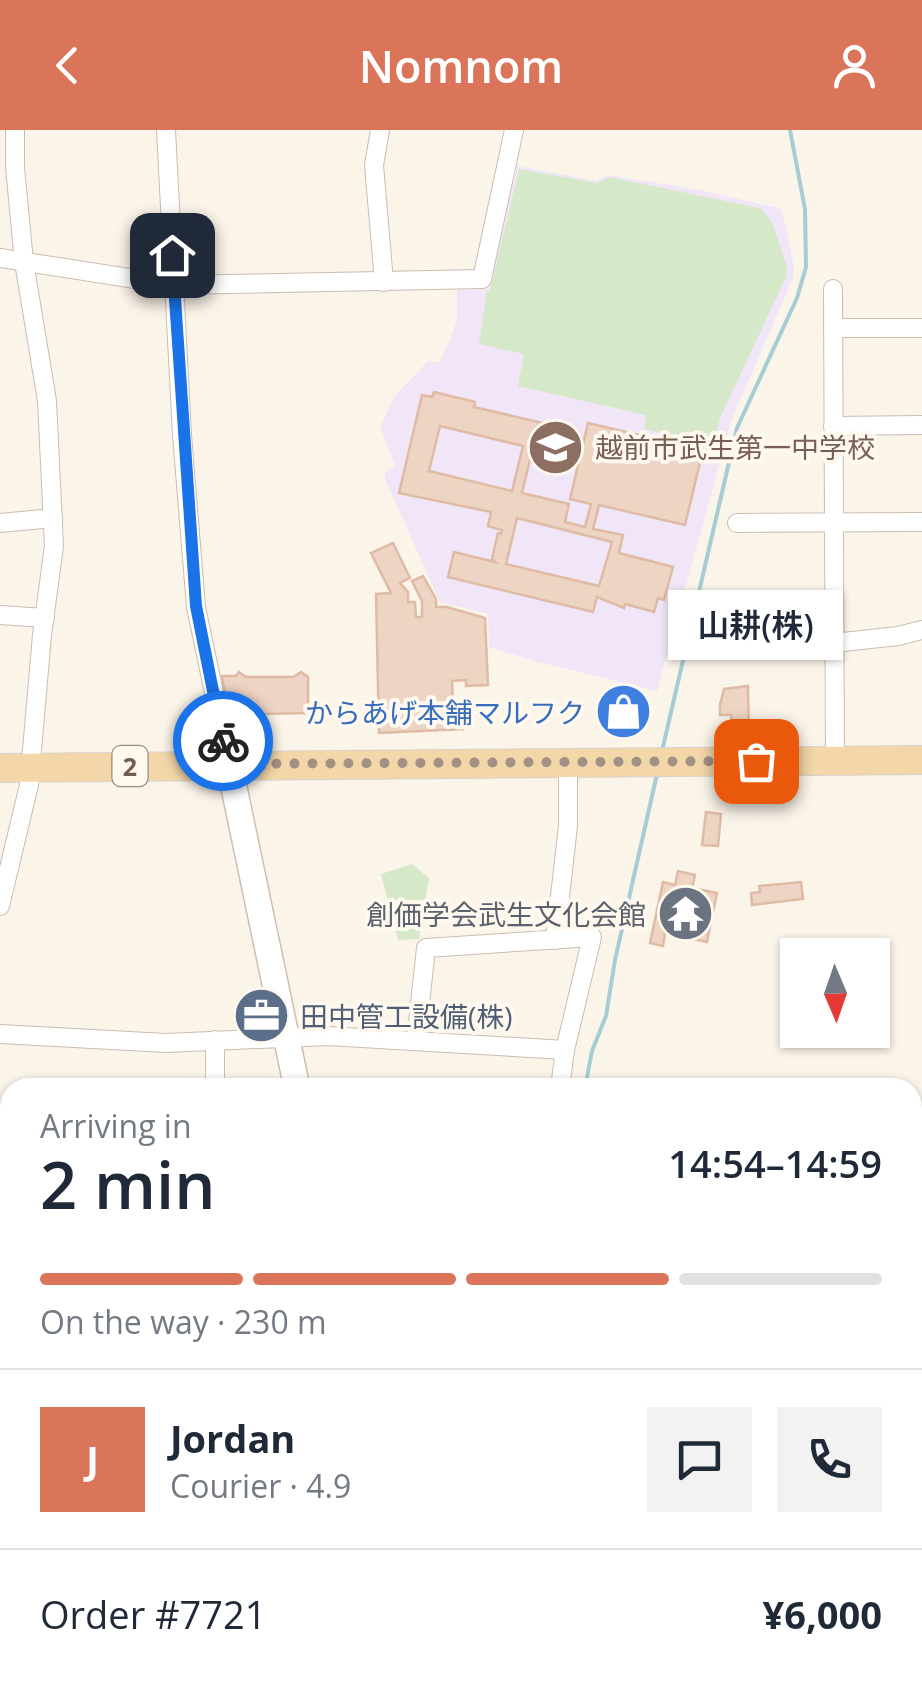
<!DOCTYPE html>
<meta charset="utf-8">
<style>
:root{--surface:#fff;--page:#f2f2f3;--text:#1f2937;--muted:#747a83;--line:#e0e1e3;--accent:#da7559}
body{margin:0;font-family:"Open Sans","Noto Sans JP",sans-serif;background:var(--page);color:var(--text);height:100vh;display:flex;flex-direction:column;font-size:38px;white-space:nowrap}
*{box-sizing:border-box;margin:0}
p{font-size:32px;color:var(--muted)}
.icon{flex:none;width:55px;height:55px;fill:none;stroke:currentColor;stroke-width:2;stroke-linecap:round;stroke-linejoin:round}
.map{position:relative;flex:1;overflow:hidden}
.drawer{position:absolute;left:0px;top:948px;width:922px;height:622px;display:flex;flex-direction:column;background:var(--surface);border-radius:30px 30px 0 0;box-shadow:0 2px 8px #0004}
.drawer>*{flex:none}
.needle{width:65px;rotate:178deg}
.fabs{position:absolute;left:780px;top:808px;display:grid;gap:20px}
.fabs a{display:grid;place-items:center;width:110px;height:110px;border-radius:0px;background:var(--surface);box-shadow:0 2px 8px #0004;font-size:50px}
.pin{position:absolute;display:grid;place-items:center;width:85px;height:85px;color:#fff;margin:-42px;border-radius:20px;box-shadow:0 5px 15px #0006}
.courier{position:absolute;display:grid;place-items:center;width:100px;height:100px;margin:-50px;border:8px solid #1a73e8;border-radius:50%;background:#fff;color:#222;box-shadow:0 2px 12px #0007}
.bubble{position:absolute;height:70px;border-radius:0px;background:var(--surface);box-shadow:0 2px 8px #0004;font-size:32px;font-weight:600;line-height:70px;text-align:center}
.head em{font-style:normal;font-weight:600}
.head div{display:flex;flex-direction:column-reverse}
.head{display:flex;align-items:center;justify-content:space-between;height:170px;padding:0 40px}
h1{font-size:65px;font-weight:600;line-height:75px}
.bar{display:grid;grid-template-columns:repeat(4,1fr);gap:15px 10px;align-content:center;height:120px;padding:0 40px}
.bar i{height:12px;border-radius:8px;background:var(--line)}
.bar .current{background:var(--accent)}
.bar p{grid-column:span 4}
.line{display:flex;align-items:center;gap:25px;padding:0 40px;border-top:2px solid var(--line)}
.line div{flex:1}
.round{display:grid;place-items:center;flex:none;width:105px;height:105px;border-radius:0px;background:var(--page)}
header{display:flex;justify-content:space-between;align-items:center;height:130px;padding:0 40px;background:var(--accent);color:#fff;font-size:45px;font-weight:600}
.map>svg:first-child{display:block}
</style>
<header><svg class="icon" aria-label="back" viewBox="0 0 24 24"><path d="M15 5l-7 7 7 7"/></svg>Nomnom<svg class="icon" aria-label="person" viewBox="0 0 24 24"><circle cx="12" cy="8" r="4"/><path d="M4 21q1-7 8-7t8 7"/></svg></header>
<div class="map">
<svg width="922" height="1569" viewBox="0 0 922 1569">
<rect width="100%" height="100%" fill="#fbf4e9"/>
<path fill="#f1e6f7" d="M517,36l79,15 13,-6 91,15 82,19 12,58 -1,11 -61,141 -75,272 -119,-29 -49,-15 -1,-33 -48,-12 -55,-123v-6l10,-7 -15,-39 14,-30 34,-36 11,1 6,-10 12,-31v-31l31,-1z"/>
<g fill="#d5e8c8">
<path d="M519,39l78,14 12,-6 151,31 12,14 15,45 -1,10 -66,141 -7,28 -69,-17 2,-14 -128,-29 6,-32 -45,-10 8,-53h3z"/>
<path d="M412,734l17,14 -10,61 -21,1 -17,-66z"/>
</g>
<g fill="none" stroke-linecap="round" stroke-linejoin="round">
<g stroke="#a6cdd4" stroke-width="4">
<path d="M662,621l75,-323 60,-130 9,-31 -1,-58 -15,-79"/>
<path d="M585,958l7,-37 14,-35 9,-56 42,-186"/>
</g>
<g stroke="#bfdee3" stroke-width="25">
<path d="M912,1147l10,-4"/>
<path d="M774,1560l6,9"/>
</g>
</g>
<g fill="#eed4c3" stroke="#dfbba5" stroke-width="2.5" fill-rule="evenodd">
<path d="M434,262l41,10 -1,5 103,24 -6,25 -38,-9 -11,46 47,11 -4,18 20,5 6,-23 -21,-5 18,-76 115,27 -18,75 -86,-20 -6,24 30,6 -4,18 54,14 -9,33 -6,-2 -4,14 -29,-8 -1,4 -27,-11 -4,15 -145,-35 6,-25 41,10 -3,-3 6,-26 3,1 1,-4 -14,-4 3,-14 -92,-19 23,-98 10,2zM440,296l83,20 -11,45 -83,-20zM517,388l95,24 -13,44 -93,-22z"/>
<path d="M393,413l17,35 -10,5 8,9v10h7l1,15h6v-16l-10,-20 11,-5 13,23v8h11l38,11 3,67 -22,1v-6l-14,1 1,24 9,-1 1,25 -84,4 -3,-139 15,-1 -20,-40z"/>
<path d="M239,542l7,5h47l8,-5 7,5v36l-80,2 -6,-39h14z"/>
<path d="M616,556l23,5 -4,36 -27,-3z"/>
<path d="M748,556l1,55h-15l-3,-26h-11v-10l4,-16z"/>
<path d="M706,682l15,2 -3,32 -16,-1z"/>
<path d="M678,741l17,4 -3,13 25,5 -10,49 -42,-9 -2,13 -13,-3 13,-61 12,3z"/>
<path d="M801,752l2,17 -51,6 -1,-12 9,-1 -1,-6z"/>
<path d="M269,876l1,18 -15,1v-18z"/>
</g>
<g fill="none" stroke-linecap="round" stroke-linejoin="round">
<defs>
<g id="street">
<path d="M166,0l16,305 14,172 33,157"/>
<path d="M380,0l-6,35 10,117"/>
<path d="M0,128l174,27 308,-6 32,-149"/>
<path d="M833,159l2,471"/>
<path d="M833,198h89"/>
<path d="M833,296l89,-1"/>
<path d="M0,393l53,-5"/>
<path d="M737,393l185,-1"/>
<path d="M0,485l45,3"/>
<path d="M834,513l64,-7 24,-6"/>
<path d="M0,776l29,-121 13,-150 12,-89 -7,-145 -23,-139 -9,-95v-37"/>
<path d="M555,810l13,-114v-63"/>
<path d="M0,904l166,9 162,-7 237,14"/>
<path d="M416,911l10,-93 166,-11 -27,113 -5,38"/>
<path d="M215,958v-48"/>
<path d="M0,1055l10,68"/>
<path d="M0,1152h10"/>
<path d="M0,1436h10"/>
<path d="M229,1560l1,9"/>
<path d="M641,1560v9"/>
<path d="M714,1560l5,9"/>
<path d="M23,1569v-9"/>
</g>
<g id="secondary">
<path d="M229,634l68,324"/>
<path d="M361,1560l1,9"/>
</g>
<path id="primary" d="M0,638l922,-8"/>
</defs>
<use href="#street" stroke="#ccbcb0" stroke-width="20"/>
<use href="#secondary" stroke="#d0beb0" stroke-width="28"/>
<use href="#primary" stroke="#d8d1ce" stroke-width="30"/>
<use href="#street" stroke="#fff" stroke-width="18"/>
<use href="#secondary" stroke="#fff" stroke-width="25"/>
<use href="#primary" stroke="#f3d7a8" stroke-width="28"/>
</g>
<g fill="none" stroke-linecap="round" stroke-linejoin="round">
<path stroke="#a39185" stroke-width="10" stroke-dasharray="0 18" d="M223,611l5,23 528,-3"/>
<path stroke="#1a73e8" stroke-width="12" d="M172,125l24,351 27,135"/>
</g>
<defs>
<symbol id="school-disc" viewBox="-11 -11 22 22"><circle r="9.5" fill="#8d6e63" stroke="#fef8ef"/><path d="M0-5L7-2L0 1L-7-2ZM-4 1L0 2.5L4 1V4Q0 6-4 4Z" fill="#fff"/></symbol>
<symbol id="shop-disc" viewBox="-11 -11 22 22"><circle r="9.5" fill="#3f7fe0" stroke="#fef8ef"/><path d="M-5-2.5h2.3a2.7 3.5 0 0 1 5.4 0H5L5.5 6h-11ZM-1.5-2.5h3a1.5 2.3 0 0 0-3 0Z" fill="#fff"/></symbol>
<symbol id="temple-disc" viewBox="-11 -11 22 22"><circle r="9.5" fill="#6b7280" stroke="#fef8ef"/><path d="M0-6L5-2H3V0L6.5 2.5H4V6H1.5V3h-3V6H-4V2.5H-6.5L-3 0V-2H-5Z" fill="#fff"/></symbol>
<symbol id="office-disc" viewBox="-11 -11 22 22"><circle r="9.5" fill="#5c6f8a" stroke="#fef8ef"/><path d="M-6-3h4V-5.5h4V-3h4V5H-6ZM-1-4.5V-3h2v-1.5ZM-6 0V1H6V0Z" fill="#fff"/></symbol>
</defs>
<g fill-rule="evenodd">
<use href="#school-disc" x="524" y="286" width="63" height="63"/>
<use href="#shop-disc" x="592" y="550" width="63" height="63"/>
<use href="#temple-disc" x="654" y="752" width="63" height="63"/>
<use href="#office-disc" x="230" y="854" width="63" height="63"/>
</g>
<g text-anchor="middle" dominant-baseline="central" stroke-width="8" stroke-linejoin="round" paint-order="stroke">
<rect fill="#fef8ef" stroke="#9d8a7f" stroke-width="2.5" x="112.5" y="616" width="35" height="40" rx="8"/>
<g font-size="25" font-weight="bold" fill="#735b4f">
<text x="130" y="636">2</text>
</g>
<g font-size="28" fill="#785e54" stroke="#fef8ef" text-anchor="start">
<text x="595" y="317">越前市武生第一中学校</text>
</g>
<g font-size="28" fill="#366cbe" stroke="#fef8ef" text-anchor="end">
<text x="585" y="582">からあげ本舗マルフク</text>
</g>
<g font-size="28" fill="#5b616d" stroke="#fef8ef" text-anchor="end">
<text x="646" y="784">創価学会武生文化会館</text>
</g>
<g font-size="28" fill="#4e5e75" stroke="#fef8ef" text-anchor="start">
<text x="300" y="886">田中管工設備(株)</text>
</g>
</g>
</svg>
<div class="fabs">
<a><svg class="needle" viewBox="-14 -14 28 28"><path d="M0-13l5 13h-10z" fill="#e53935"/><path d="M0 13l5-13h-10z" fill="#747a83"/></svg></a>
</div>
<div class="pin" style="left:756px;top:631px;background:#ea580c"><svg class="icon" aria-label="bag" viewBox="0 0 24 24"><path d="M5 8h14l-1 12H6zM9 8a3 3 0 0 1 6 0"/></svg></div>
<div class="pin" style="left:172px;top:125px;background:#1f2937"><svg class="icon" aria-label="home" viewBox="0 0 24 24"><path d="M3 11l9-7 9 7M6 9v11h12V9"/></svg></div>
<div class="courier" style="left:223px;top:611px"><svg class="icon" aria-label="bike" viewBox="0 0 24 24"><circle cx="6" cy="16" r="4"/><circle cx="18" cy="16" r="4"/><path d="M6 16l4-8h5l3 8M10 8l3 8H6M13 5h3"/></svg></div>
<div class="bubble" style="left:668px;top:460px;width:175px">山耕(株)</div>
<section class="drawer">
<div class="head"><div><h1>2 min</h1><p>Arriving in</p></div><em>14:54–14:59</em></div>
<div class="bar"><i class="current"></i><i class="current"></i><i class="current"></i><i></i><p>On the way · 230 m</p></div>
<div class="line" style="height:180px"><b class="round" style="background:var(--accent);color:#fff">J</b><div><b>Jordan</b><p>Courier · 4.9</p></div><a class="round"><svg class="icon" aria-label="chat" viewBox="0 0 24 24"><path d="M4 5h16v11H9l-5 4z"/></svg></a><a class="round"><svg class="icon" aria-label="phone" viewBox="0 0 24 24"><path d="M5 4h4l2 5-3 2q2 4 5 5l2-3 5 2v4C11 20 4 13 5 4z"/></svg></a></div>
<div class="line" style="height:130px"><div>Order #7721</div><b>¥6,000</b></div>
</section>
</div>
